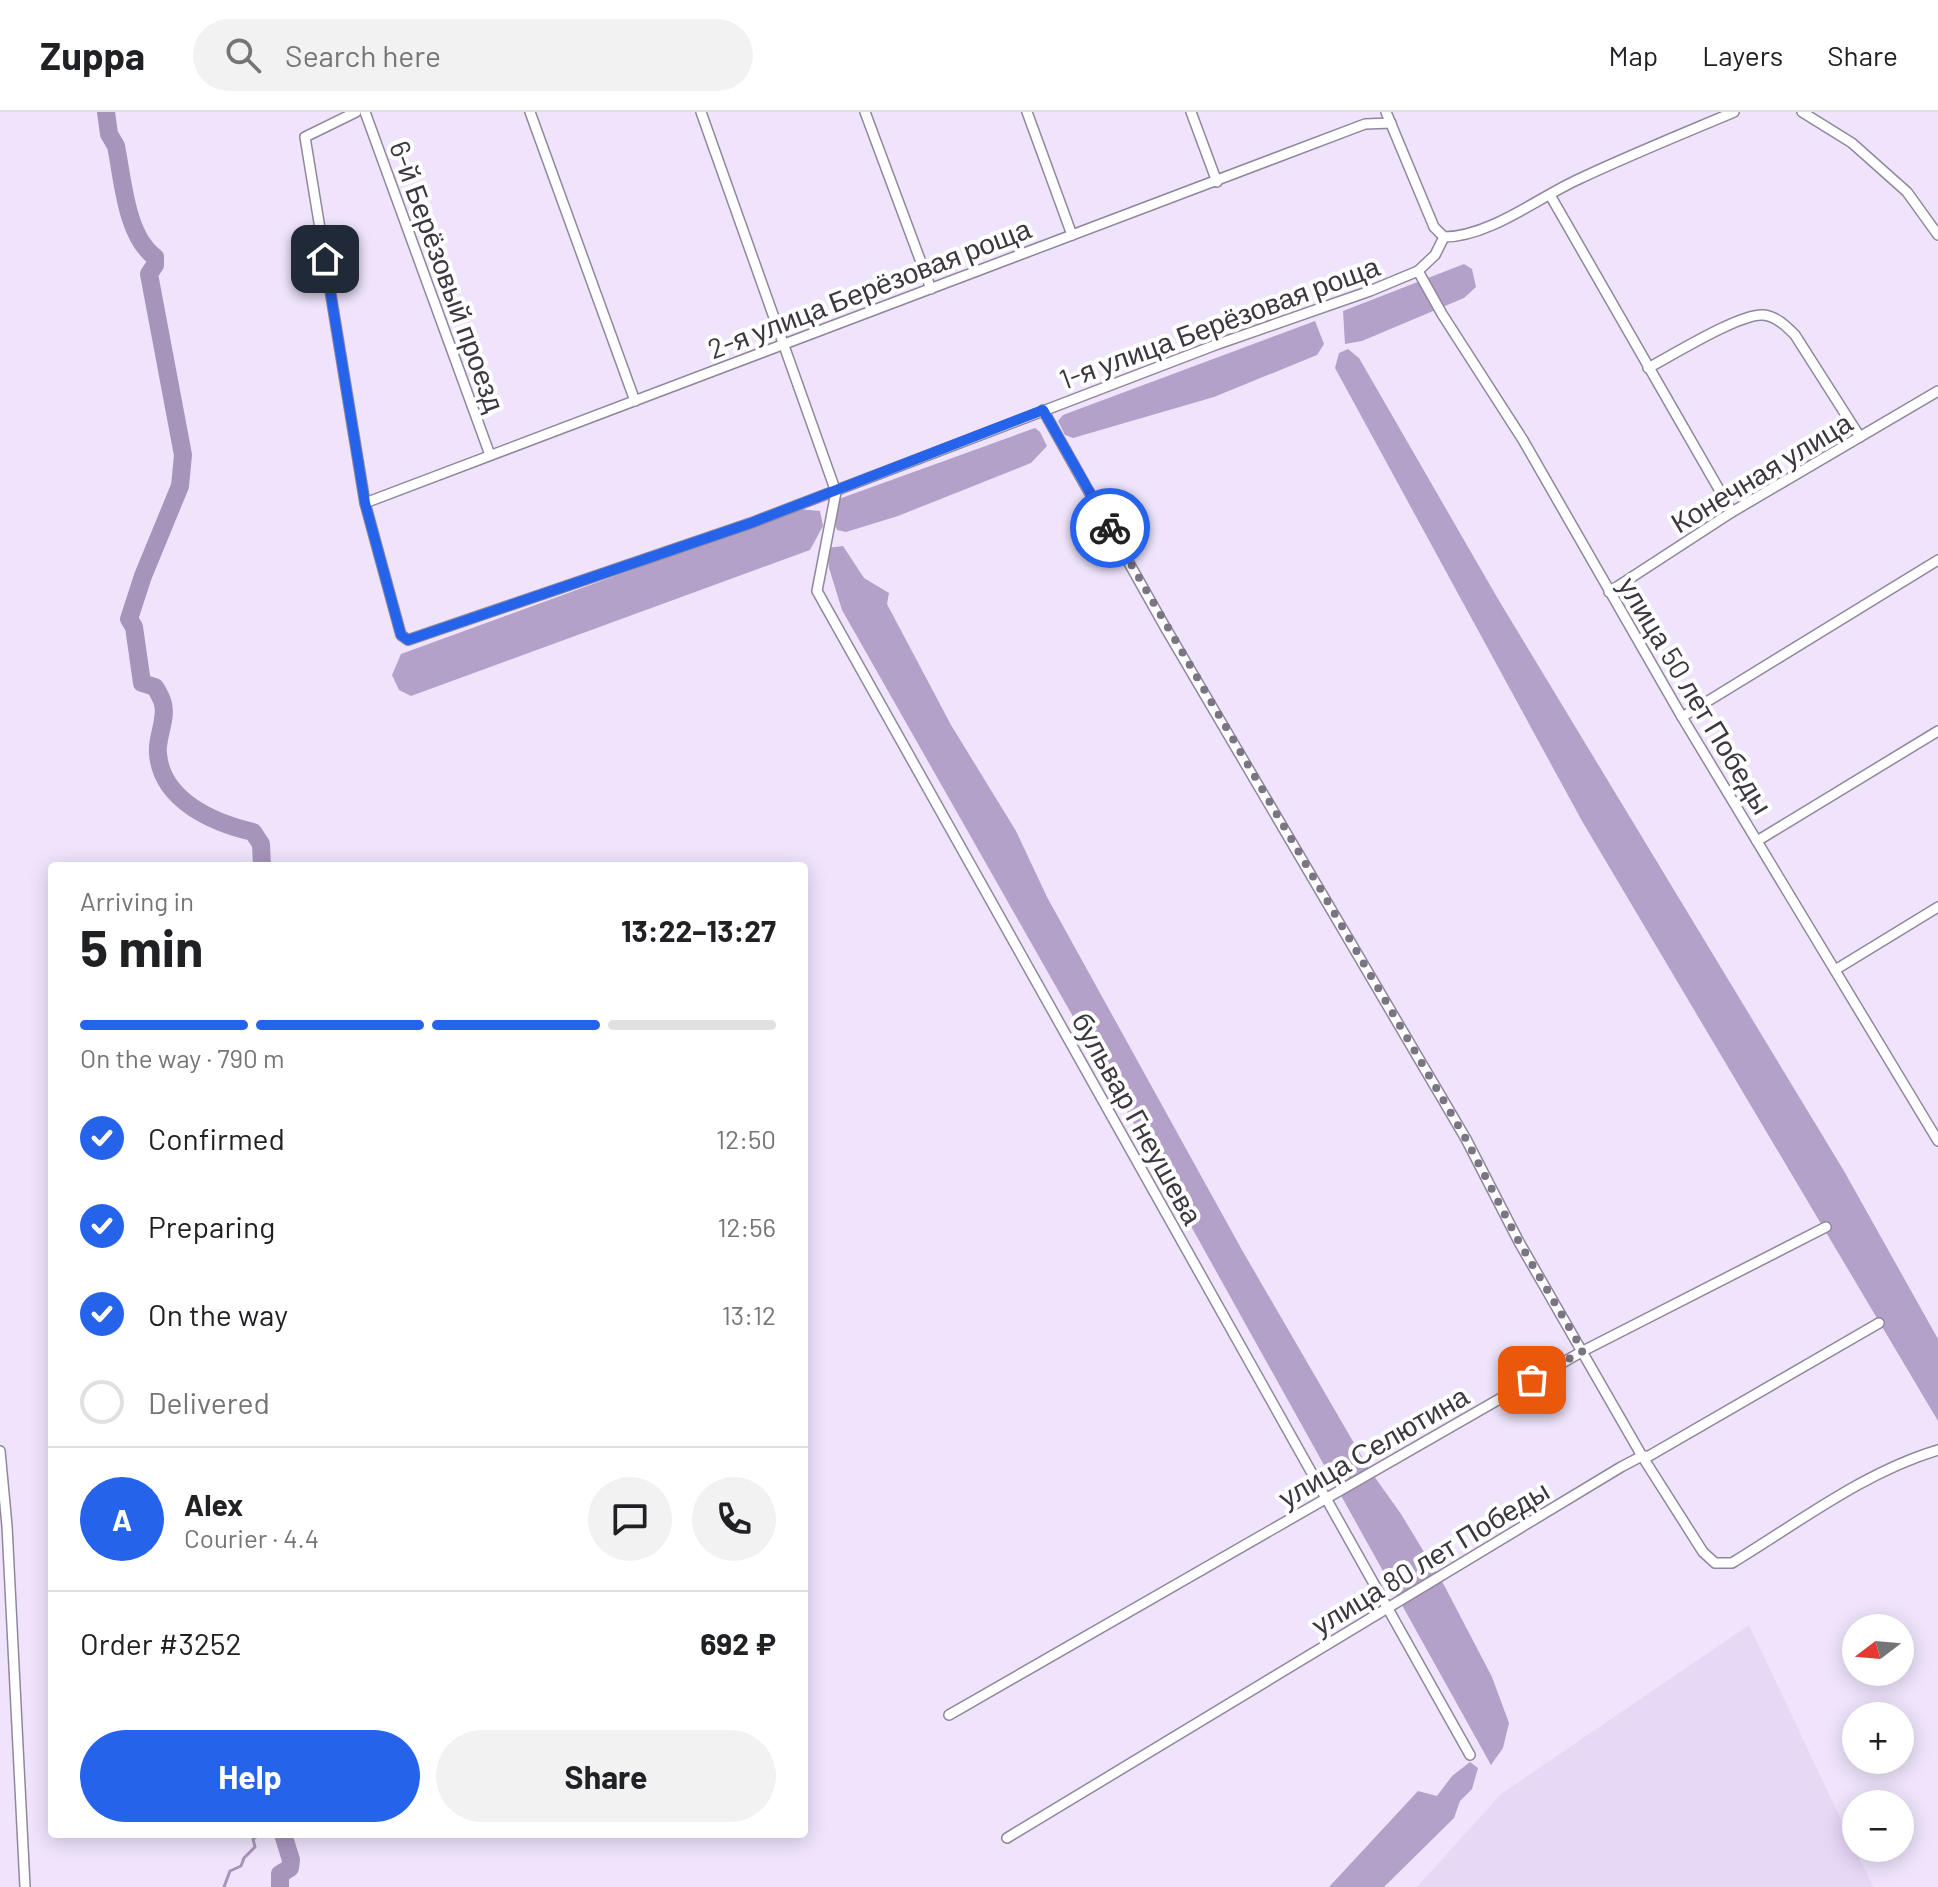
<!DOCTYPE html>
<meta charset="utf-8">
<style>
:root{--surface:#fff;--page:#f2f2f2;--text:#202124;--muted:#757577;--line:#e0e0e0;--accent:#2563eb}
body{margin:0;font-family:Barlow,sans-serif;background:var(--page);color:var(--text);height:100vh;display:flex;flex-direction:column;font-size:30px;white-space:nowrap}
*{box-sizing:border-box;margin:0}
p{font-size:26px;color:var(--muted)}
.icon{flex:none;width:44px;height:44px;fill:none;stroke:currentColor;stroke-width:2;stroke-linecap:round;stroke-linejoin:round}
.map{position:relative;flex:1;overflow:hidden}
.details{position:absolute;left:48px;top:750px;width:760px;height:976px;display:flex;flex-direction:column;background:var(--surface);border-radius:8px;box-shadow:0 4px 20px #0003}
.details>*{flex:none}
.needle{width:52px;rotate:254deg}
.controls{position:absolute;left:1842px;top:1502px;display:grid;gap:16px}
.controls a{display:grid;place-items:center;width:72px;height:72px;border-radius:50%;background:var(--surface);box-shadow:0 4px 20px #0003;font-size:40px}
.pin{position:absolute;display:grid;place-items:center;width:68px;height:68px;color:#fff;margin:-34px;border-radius:16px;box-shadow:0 4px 12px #0006}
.courier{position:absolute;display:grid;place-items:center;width:80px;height:80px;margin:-40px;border:6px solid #2563eb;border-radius:50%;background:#fff;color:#222;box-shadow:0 2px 10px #0007}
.overview em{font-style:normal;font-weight:700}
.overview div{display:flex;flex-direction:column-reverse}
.overview{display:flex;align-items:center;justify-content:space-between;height:136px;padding:0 32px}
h1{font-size:52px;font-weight:700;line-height:60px}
.bar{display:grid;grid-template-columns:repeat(4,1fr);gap:12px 8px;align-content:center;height:96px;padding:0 32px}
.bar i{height:10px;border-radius:6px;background:var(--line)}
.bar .selected{background:var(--accent)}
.bar p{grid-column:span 4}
.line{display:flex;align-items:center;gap:20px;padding:0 32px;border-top:2px solid var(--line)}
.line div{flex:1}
.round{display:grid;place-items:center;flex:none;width:84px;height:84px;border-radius:42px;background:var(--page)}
ol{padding:0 32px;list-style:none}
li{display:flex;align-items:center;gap:24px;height:88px}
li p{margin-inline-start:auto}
li .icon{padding:8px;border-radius:50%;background:var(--accent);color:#fff;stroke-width:4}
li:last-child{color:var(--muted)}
li i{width:44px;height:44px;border:4px solid var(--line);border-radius:50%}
.cta{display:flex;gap:16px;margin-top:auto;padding:16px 32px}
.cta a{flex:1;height:92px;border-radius:48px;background:var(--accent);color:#fff;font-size:32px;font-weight:700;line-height:92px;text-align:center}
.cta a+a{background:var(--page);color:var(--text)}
header{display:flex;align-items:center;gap:48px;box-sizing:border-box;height:112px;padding:0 40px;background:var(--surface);border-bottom:2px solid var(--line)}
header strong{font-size:38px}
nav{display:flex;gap:44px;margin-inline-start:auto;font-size:28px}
.search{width:560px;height:72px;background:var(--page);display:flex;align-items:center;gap:20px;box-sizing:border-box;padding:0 28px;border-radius:44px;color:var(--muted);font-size:30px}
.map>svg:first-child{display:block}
</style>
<header>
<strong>Zuppa</strong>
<div class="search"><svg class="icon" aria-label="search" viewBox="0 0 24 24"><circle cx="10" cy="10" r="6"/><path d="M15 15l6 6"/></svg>Search here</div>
<nav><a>Map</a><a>Layers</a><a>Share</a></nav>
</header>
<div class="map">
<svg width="1938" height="1775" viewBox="0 0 1938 1775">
<rect width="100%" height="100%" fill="#efe4fc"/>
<path fill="#e7d8f6" d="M1749,1513l124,262h-456l84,-93z"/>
<g fill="#b4a1c9">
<path d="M1464,152l8,5 4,18 -12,11 -102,43 -17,3 -2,-33z"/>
<path d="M1315,209l9,23 -7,11 -103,42 -141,41 -8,-3 -7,-14 5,-6z"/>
<path d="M1348,237l11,9 139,241 346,572 94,168v82l-356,-600 -247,-453 4,-15z"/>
<path d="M1035,316l5,4 7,14 -16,17 -133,53 -52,16 -9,-2 -4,-12 3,-18z"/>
<path d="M798,397l22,2 3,15 -13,24 -399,146 -12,-6 -7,-15 9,-21z"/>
<path d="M843,434l21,32 25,15 -2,11 64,121 65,106 31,66 195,353 127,219 32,45 43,71 48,92 17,46 -6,25 -12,17 -353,-634 -296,-521 -13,-42 -2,-20z"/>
<path d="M1470,1650l8,6 -6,21 -12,12 -6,17 -70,69h-55l89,-96 19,5 15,-20z"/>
</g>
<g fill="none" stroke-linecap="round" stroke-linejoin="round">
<path stroke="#a794bb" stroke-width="3" d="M224,1775l6,-16 11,-5 3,-8 11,-11 -2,-8 7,-5"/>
<g stroke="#a794bb" stroke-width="18">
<path d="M106,0l3,22 7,12c7,34 10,90 39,111v8l-6,9 34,181 -3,31 -37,90 -14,43 5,8 8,56 13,4c3,5 7,12 8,17 4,16 -7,34 -5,50 4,47 56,69 95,78l8,12 1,22"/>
<path d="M280,1775v-13l10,-6 1,-8 -8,-26"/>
</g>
<defs>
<g id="street">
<path d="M356,0l-51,25 60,366 36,132 7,5 343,-117 467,-179 152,-53 48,-20 17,-16 9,-18"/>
<path d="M365,0l125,343"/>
<path d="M530,0l105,289"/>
<path d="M701,0l135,380 -19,99 653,1164"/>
<path d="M865,0l66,177"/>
<path d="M1027,0l45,123"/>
<path d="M1191,0l26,70"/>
<path d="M1386,0l48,115 10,10"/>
<path d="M1802,0l50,31 55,49 31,43"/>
<path d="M1550,83l182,317"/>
<path d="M1444,125c45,0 95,-40 135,-58 51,-24 103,-45 155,-67"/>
<path d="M1418,159l24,43 81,126 159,277 256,424"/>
<path d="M1648,256c23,-12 92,-55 115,-53 13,1 23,11 32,20l65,102"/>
<path d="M1043,298l122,217 301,512 53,103 123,214 61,96 12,11h17c66,-40 132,-91 206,-113"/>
<path d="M365,391l1000,-379 26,-1"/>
<path d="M1609,480l123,-80 206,-121"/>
<path d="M1682,605l256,-157"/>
<path d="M1757,729l181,-110"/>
<path d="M1835,858l103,-63"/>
<path d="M0,1339l7,75 18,361"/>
<path d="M949,1603l634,-364 243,-124"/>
<path d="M1007,1726l614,-371 21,-11h7l230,-133"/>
</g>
</defs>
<use href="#street" stroke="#91879d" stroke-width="12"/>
<use href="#street" stroke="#fff" stroke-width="9"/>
</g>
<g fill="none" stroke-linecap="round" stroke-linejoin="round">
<path stroke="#7b7482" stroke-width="8" stroke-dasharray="0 14.4" d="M1110,416l356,611 53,103 64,109 -51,29"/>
<path stroke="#2563eb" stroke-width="10" d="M325,147l40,244 36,132 7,5 343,-117 292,-113 67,118"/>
</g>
<g text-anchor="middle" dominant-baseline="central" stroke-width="8" stroke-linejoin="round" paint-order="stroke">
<g font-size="28" fill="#3c3740" stroke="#fff">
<text transform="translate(448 164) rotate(70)">6-й Берёзовый проезд</text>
<text transform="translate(869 176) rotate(-21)">2-я улица Берёзовая роща</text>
<text transform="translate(1219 210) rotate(-20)">1-я улица Берёзовая роща</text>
<text transform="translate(1761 360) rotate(-31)">Конечная улица</text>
<text transform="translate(1696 583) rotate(59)">улица 50 лет Победы</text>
<text transform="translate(1138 1006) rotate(61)">бульвар Гнеушева</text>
<text transform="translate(1373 1334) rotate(-30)">улица Селютина</text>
<text transform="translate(1430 1445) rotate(-31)">улица 80 лет Победы</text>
</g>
</g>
</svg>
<div class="controls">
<a><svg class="needle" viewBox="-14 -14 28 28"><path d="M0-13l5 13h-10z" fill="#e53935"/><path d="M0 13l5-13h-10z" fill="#757577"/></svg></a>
<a>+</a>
<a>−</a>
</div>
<div class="pin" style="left:1532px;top:1268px;background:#ea580c"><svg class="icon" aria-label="bag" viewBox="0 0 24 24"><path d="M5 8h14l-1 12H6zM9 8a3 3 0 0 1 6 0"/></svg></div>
<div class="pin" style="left:325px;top:147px;background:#1f2937"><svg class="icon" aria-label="home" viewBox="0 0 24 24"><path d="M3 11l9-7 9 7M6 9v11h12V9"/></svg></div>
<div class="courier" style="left:1110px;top:416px"><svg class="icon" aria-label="bike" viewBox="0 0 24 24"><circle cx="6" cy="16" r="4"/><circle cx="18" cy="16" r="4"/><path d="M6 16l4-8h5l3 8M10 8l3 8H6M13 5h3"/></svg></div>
<section class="details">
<div class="overview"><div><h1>5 min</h1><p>Arriving in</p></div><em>13:22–13:27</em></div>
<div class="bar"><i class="selected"></i><i class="selected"></i><i class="selected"></i><i></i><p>On the way · 790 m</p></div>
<ol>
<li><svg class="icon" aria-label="check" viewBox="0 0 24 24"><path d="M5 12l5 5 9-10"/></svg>Confirmed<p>12:50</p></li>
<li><svg class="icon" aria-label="check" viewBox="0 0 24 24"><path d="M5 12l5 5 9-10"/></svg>Preparing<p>12:56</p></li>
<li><svg class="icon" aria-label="check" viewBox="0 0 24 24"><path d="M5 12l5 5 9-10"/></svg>On the way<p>13:12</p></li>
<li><i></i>Delivered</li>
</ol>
<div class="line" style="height:144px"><b class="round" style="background:var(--accent);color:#fff">A</b><div><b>Alex</b><p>Courier · 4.4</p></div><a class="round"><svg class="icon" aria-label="chat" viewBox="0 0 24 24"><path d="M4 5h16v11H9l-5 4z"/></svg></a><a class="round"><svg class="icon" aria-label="phone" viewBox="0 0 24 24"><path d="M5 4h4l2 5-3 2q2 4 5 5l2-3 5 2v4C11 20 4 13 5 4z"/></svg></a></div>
<div class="line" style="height:104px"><div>Order #3252</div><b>692 ₽</b></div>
<div class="cta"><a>Help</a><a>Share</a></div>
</section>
</div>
